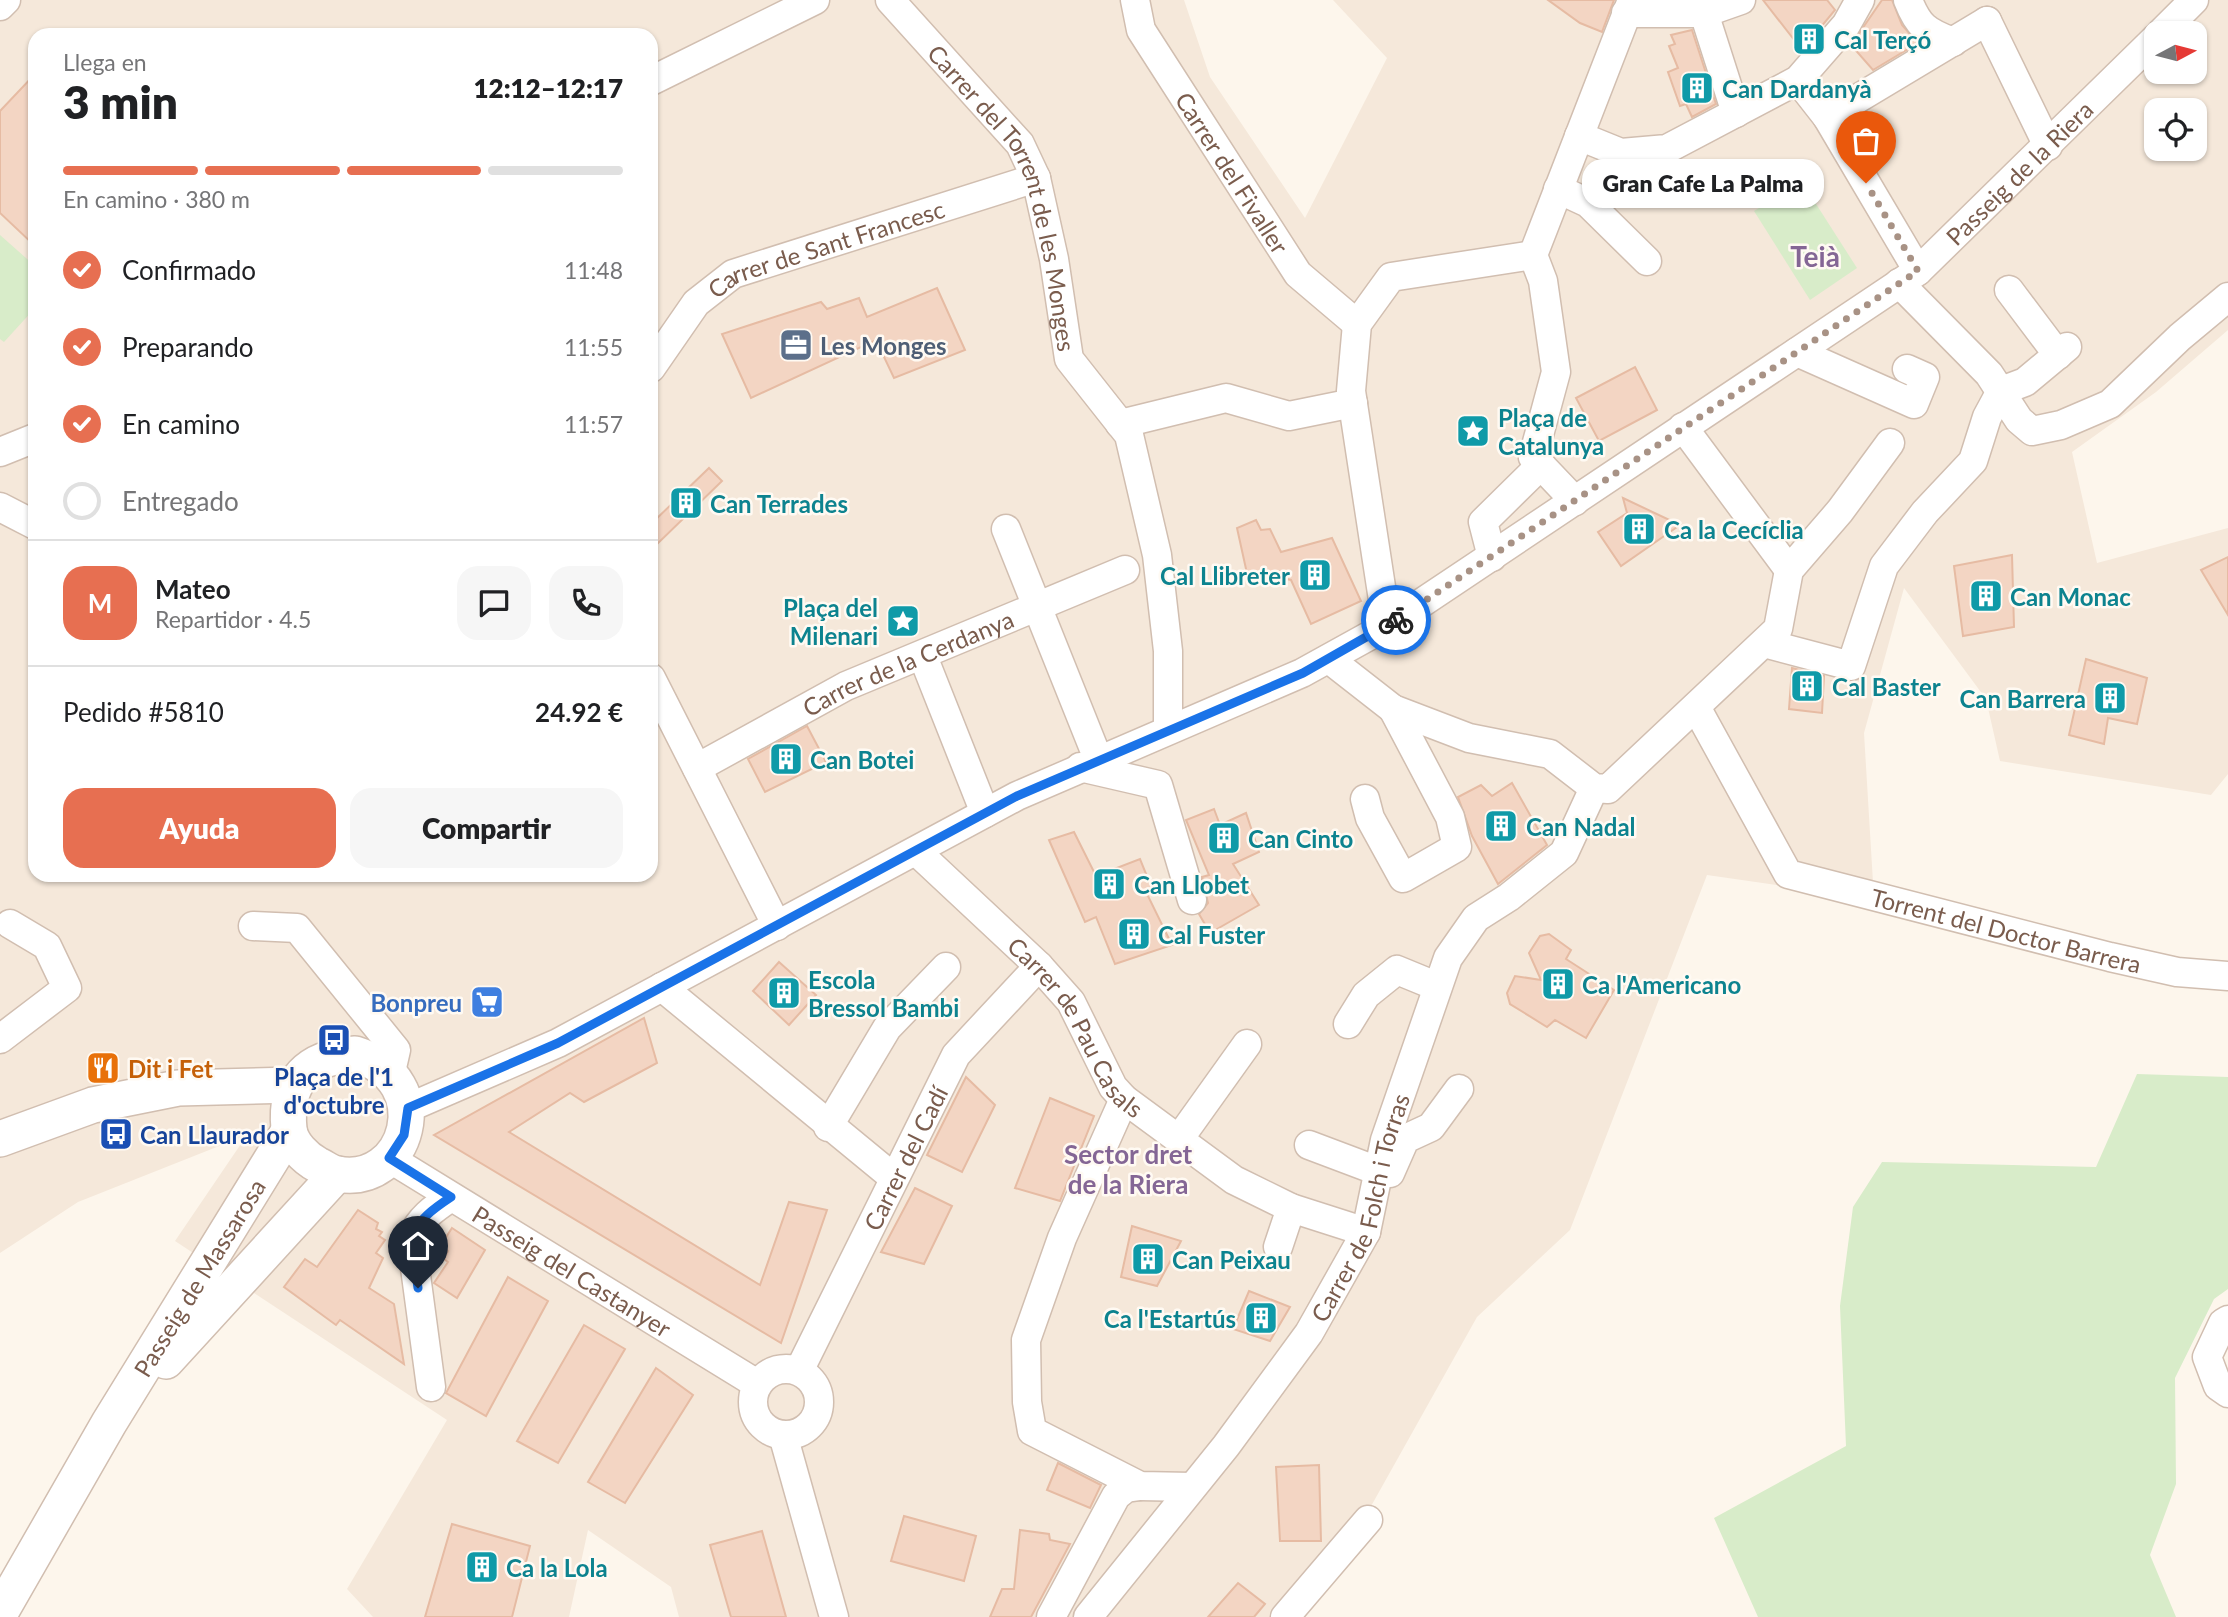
<!DOCTYPE html>
<html lang="es">
<meta charset="utf-8">
<style>
:root{--surface:#fff;--page:#f6f6f6;--text:#202124;--muted:#757577;--line:#e0e0e0;--accent:#e76f51}
body{margin:0;font-family:Lato,sans-serif;background:var(--page);color:var(--text);height:100vh;display:flex;flex-direction:column;font-size:26px;white-space:nowrap}
*{box-sizing:border-box;margin:0}
p{font-size:23px;color:var(--muted)}
.icon{flex:none;width:38px;height:38px;fill:none;stroke:currentColor;stroke-width:2;stroke-linecap:round;stroke-linejoin:round}
.map{position:relative;flex:1;overflow:hidden}
.drawer{position:absolute;left:28px;top:28px;width:630px;height:854px;display:flex;flex-direction:column;background:var(--surface);border-radius:21px;box-shadow:0 2px 5px #0004}
.drawer>*{flex:none}
.needle{width:46px;rotate:83deg}
.tools{position:absolute;left:2144px;top:21px;display:grid;gap:14px}
.tools a{display:grid;place-items:center;width:63px;height:63px;border-radius:14px;background:var(--surface);box-shadow:0 2px 5px #0004;font-size:35px}
.pin{position:absolute;display:grid;place-items:center;width:60px;height:60px;color:#fff;margin:-72px -30px;border-radius:50% 50% 50% 0;rotate:-45deg;box-shadow:0 0 7px #0007}
.pin .icon{rotate:45deg}
.courier{position:absolute;display:grid;place-items:center;width:70px;height:70px;margin:-35px;border:5px solid #1a73e8;border-radius:50%;background:#fff;color:#222;box-shadow:0 2px 9px #0007}
.bubble{position:absolute;height:49px;border-radius:21px;background:var(--surface);box-shadow:0 2px 5px #0004;font-size:23px;font-weight:800;line-height:49px;text-align:center}
.headline em{font-style:normal;font-weight:800}
.headline div{display:flex;flex-direction:column-reverse}
.headline{display:flex;align-items:center;justify-content:space-between;height:119px;padding:0 35px}
h1{font-size:46px;font-weight:800;line-height:52px}
.bar{display:grid;grid-template-columns:repeat(4,1fr);gap:10px 7px;align-content:center;height:84px;padding:0 35px}
.bar i{height:9px;border-radius:5px;background:var(--line)}
.bar .active{background:var(--accent)}
.bar p{grid-column:span 4}
.line{display:flex;align-items:center;gap:18px;padding:0 35px;border-top:2px solid var(--line)}
.line div{flex:1}
.round{display:grid;place-items:center;flex:none;width:74px;height:74px;border-radius:21px;background:var(--page)}
ol{padding:0 35px;list-style:none}
li{display:flex;align-items:center;gap:21px;height:77px}
li p{margin-inline-start:auto}
li .icon{padding:7px;border-radius:50%;background:var(--accent);color:#fff;stroke-width:4}
li:last-child{color:var(--muted)}
li i{width:38px;height:38px;border:4px solid var(--line);border-radius:50%}
.button{display:flex;gap:14px;margin-top:auto;padding:14px 35px}
.button a{flex:1;height:80px;border-radius:21px;background:var(--accent);color:#fff;font-size:28px;font-weight:800;line-height:80px;text-align:center}
.button a+a{background:var(--page);color:var(--text)}
.map>svg:first-child{display:block}
</style>
<div class="map">
<svg width="2228" height="1617" viewBox="0 0 2228 1617">
<rect width="100%" height="100%" fill="#fdf6ec"/>
<path fill="#f5e8da" fill-rule="evenodd" d="M0,0h1184l26,77 95,141 82,-160 -54,-58h895v330l-72,62 -84,60 25,111 131,-35v246l-17,21 -211,-34 -14,-62 -82,-111 -40,145 10,166 -167,-24 -137,355 -93,87 -107,191 -67,109h-624l-8,-30 -83,-57 -19,87h-196l-26,-28 100,-169 -272,-179 72,-106 -169,67 -78,51zM2156,33h38v39h-38zM35,35h616v840h-616zM2156,110h38v39h-38z"/>
<g fill="#d8ecc9">
<path d="M1802,182l55,86 -47,32 -56,-89z"/>
<path d="M0,235l35,31v42l-31,34 -4,-3z"/>
<path d="M2137,1074l91,3v212l-14,10 -39,79 1,106 -26,71 26,62h-418l-44,-99 132,-72 -6,-140 13,-99 29,-45 214,5z"/>
</g>
<g fill="#f3d5c3" stroke="#e6bba3" stroke-width="2">
<path d="M1548,0h66l-12,32 -22,-9z"/>
<path d="M1763,0h64l8,10 -33,40z"/>
<path d="M1882,0h10l10,25 16,18 -45,27 -22,-25z"/>
<path d="M1692,30l24,74 -24,13 -6,-13 -6,2 -12,-34 10,-4 -9,-22 6,-2 -4,-9z"/>
<path d="M35,74v172l-35,-33v-102z"/>
<path d="M937,288l28,62 -71,28 -18,-38 -125,58 -29,-64 99,-32 6,7 32,-11 8,19z"/>
<path d="M1635,367l22,43 -58,31 -23,-43z"/>
<path d="M709,468l13,13 -71,69v-26z"/>
<path d="M1623,498l57,27 -59,41 -23,-34 29,-19z"/>
<path d="M1256,520l5,10 9,-1 11,23 51,-14 29,63 -50,23 -20,-44 -10,-2v-7l-33,7 -11,-50z"/>
<path d="M2012,555l2,72 -51,9 -9,-70z"/>
<path d="M2228,557v58l-27,-45z"/>
<path d="M2086,659l61,19 -10,46 -29,-6 -4,26 -35,-9z"/>
<path d="M1792,668l32,8 -2,37 -33,-4z"/>
<path d="M807,726l19,36 -61,30 -17,-33z"/>
<path d="M1512,783l35,62 -49,39 -26,-48 -14,-39 23,-12 11,11z"/>
<path d="M1214,809l6,16 26,-12 13,39 -26,12 26,41 -49,28 -11,-19 9,-11 -6,-26 7,-2 -23,-55z"/>
<path d="M1074,832l22,44 44,-17 13,32 -6,3 25,51 -57,19 -19,-47 -11,5 -36,-82z"/>
<path d="M1549,934l22,16 -5,9 48,31 -28,48 -31,-18 -8,7 -37,-23 -3,-11 8,-17 26,4 -12,-27 11,-17z"/>
<path d="M779,962l37,33 -27,30 -36,-34z"/>
<path d="M644,1018l13,45 -73,39 -14,-9 -61,39 251,153 29,-83 38,8 -46,133 -347,-208z"/>
<path d="M966,1077l29,28 -33,67 -35,-17z"/>
<path d="M1050,1098l44,18 -34,85 -45,-13z"/>
<path d="M915,1188l37,18 -28,58 -43,-12z"/>
<path d="M358,1210l20,13 -2,6 6,3 -3,4 6,4 -9,13 7,5 -14,30 25,16 10,60 -64,-44 -4,5 -52,-38 21,-28 12,8z"/>
<path d="M1132,1226l49,15 -24,45 -36,-9z"/>
<path d="M452,1228l33,22 -28,48 -23,-15 14,-21 -4,-3 4,-8 -7,-6z"/>
<path d="M508,1277l40,24 -62,115 -40,-23z"/>
<path d="M1249,1291l41,16 -20,34 -37,-12z"/>
<path d="M584,1325l41,24 -67,114 -41,-22z"/>
<path d="M656,1368l37,27 -68,108 -37,-21z"/>
<path d="M1058,1463l43,22 -11,23 -43,-18z"/>
<path d="M1319,1465l2,76h-41l-4,-74z"/>
<path d="M904,1516l72,20 -12,45 -73,-20z"/>
<path d="M452,1524l78,22 -18,71h-87z"/>
<path d="M1020,1530l29,4 1,6 20,4 -39,73h-41l12,-28h12z"/>
<path d="M762,1531l24,86h-55l-21,-72z"/>
<path d="M1238,1583l27,21 -11,13h-46z"/>
</g>
<g fill="none" stroke-linecap="round" stroke-linejoin="round">
<defs>
<g id="minor">
<path id="s1" d="M890,0l130,144 16,34 18,81 15,100 60,76 28,120 11,96v78"/>
<path id="s2" d="M1135,0l6,30 157,244 59,50"/>
<path d="M1908,0c10,26 18,32 45,42"/>
<path d="M0,6l6,-6"/>
<path d="M1626,13h78l37,-13"/>
<path d="M1704,13l32,100"/>
<path d="M1987,21l61,125"/>
<path d="M2161,33l33,-33"/>
<path d="M1798,80l29,37 91,154"/>
<path d="M651,81l164,-81"/>
<path d="M1827,117l160,-96"/>
<path d="M1579,136l42,17 46,-4 131,-69 48,-55 14,-25"/>
<path d="M1558,189l30,14 59,58"/>
<path d="M1899,283l90,91 30,46 13,11 29,-6 49,-21 70,-67 48,-40"/>
<path d="M2009,290l49,65"/>
<path d="M1797,352l117,52 11,-27 -18,-8"/>
<path id="s3" d="M651,368l45,-65 37,-29 303,-96"/>
<path d="M1120,424l106,-26 63,18 64,-13"/>
<path d="M1683,427l106,143"/>
<path d="M0,452l35,-14"/>
<path d="M1575,501l-42,-44 23,-85 -13,-91 -10,-26 99,-255"/>
<path d="M0,507l35,18"/>
<path d="M1006,529l92,230"/>
<path d="M1492,557l-9,-35 58,-57"/>
<path d="M1387,626l-36,-235 6,-67 34,-47 142,-22"/>
<path d="M1764,643l87,23 33,-100 41,-54 48,-51 14,-44 14,-26 24,-9 42,-35"/>
<path d="M1329,659l64,50 76,29 81,16 44,34 14,1 170,-160 11,-59 51,-59 50,-68"/>
<path d="M926,664l59,149"/>
<path d="M651,678l126,248"/>
<path id="s4" d="M1696,707l92,167 322,83 67,15 51,4"/>
<path d="M1080,767l78,18 34,115"/>
<path id="s5" d="M697,768l149,-82 279,-116"/>
<path d="M1365,799l5,19 33,60 54,-31 -7,-30 -57,-108"/>
<path id="s6" d="M916,851l123,115 32,36 42,85 11,12 110,81 57,28 75,24"/>
<path d="M253,926l44,2 99,122 -5,22"/>
<path d="M662,987l232,191"/>
<path d="M1348,1024l18,-29 31,-25 39,16"/>
<path d="M0,1039l67,-51 -20,-42 -37,-22"/>
<path d="M1124,1099l-62,139 -36,102 1,62 5,29 108,55 52,1"/>
<path id="s7" d="M408,1108l150,-65 459,-247 285,-123 85,-47 531,-355 238,-233"/>
<path d="M828,1127l59,-99 59,-61"/>
<path d="M1179,1139l68,-95"/>
<path d="M1309,1145l69,26"/>
<path id="s8" d="M389,1158l368,226"/>
<path d="M1390,1173l15,-34 26,-12 28,-38"/>
<path d="M1278,1247l13,-39"/>
<path d="M2228,1320l-5,3 -16,34 11,29 10,7"/>
<circle cx="786" cy="1402" r="33"/>
<path id="s9" d="M799,1371l157,-316 83,-89"/>
<path d="M431,1387l-20,-149c9,-20 22,-29 40,-41"/>
<path d="M783,1435l51,182"/>
<path d="M1051,1617l65,-121 10,-8 14,-2"/>
<path id="s10" d="M1088,1617l138,-171 83,-113 57,-101 19,-92 63,-182 28,-40 33,-21 55,-44 30,-65"/>
<path d="M1285,1617l83,-97"/>
</g>
<g id="tertiary">
<path d="M355,1054c86,27 52,134 -18,120 -6,-1 -14,-7 -19,-9 -13,-7 -27,-21 -29,-36 -5,-49 20,-72 66,-75z"/>
<path d="M0,1139l93,-34 85,-17 115,-3"/>
<path d="M166,1361l171,-187"/>
<path id="s11" d="M0,1613l109,-190 180,-292"/>
</g>
</defs>
<use href="#minor" stroke="#d1beb0" stroke-width="31"/>
<use href="#tertiary" stroke="#d1beb0" stroke-width="38"/>
<use href="#minor" stroke="#fff" stroke-width="28"/>
<use href="#tertiary" stroke="#fff" stroke-width="35"/>
</g>
<g fill="none" stroke-linecap="round" stroke-linejoin="round">
<path stroke="#a89285" stroke-width="7" stroke-dasharray="0 12.6" d="M1396,620l522,-349 -52,-88"/>
<path stroke="#1a73e8" stroke-width="9" d="M418,1288c-7,-52 -14,-60 33,-91l-62,-39 15,-23 4,-27 150,-65 459,-247 286,-123 93,-53"/>
</g>
<defs>
<symbol id="building-square" viewBox="-11 -11 22 22"><rect x="-9" y="-9" width="18" height="18" rx="4" fill="#0f9aa8" stroke="#fffaf3"/><path d="M-4-6H4V6H1V3H-1V6H-4ZM-2.5-4.3h1.7v1.8h-1.7ZM.8-4.3h1.7v1.8H.8ZM-2.5-1h1.7V.8h-1.7ZM.8-1h1.7V.8H.8Z" fill="#fff"/></symbol>
<symbol id="office-square" viewBox="-11 -11 22 22"><rect x="-9" y="-9" width="18" height="18" rx="4" fill="#5c6f8a" stroke="#fffaf3"/><path d="M-6-3h4V-5.5h4V-3h4V5H-6ZM-1-4.5V-3h2v-1.5ZM-6 0V1H6V0Z" fill="#fff"/></symbol>
<symbol id="sight-square" viewBox="-11 -11 22 22"><rect x="-9" y="-9" width="18" height="18" rx="4" fill="#0f9aa8" stroke="#fffaf3"/><path d="M0-6L1.8-2.2L6-1.7L2.9 1.2L3.7 5.4L0 3.3L-3.7 5.4L-2.9 1.2L-6-1.7L-1.8-2.2Z" fill="#fff"/></symbol>
<symbol id="supermarket-square" viewBox="-11 -11 22 22"><rect x="-9" y="-9" width="18" height="18" rx="4" fill="#3f7fe0" stroke="#fffaf3"/><path d="M-6-5.5h2.5l.6 2H6L4.5 2H-2.5L-4.4-4H-6ZM-1.5 3.2a1.3 1.3 0 1 0 .1 0ZM3 3.2a1.3 1.3 0 1 0 .1 0Z" fill="#fff"/></symbol>
<symbol id="bus-square" viewBox="-11 -11 22 22"><rect x="-9" y="-9" width="18" height="18" rx="4" fill="#1a4fb4" stroke="#fffaf3"/><path d="M-5-6H5V4H4V6H2V4H-2V6H-4V4H-5ZM-3.5-4V0h7V-4ZM-3.5 1.2v1.5H-2V1.2ZM2 1.2v1.5H3.5V1.2Z" fill="#fff"/></symbol>
<symbol id="restaurant-square" viewBox="-11 -11 22 22"><rect x="-9" y="-9" width="18" height="18" rx="4" fill="#e8710a" stroke="#fffaf3"/><path d="M-5-6h1v4h1v-4h1v4h1v-4h1v5L-1.5 .5V6h-2V.5L-5-1ZM5-6V6H3V1.5H1.5Q1.5-4 5-6Z" fill="#fff"/></symbol>
</defs>
<g fill-rule="evenodd">
<use href="#building-square" x="1790" y="20" width="38" height="38"/>
<use href="#building-square" x="1678" y="69" width="38" height="38"/>
<use href="#office-square" x="777" y="326" width="38" height="38"/>
<use href="#sight-square" x="1454" y="412" width="38" height="38"/>
<use href="#building-square" x="667" y="484" width="38" height="38"/>
<use href="#building-square" x="1620" y="510" width="38" height="38"/>
<use href="#building-square" x="1296" y="556" width="38" height="38"/>
<use href="#building-square" x="1967" y="577" width="38" height="38"/>
<use href="#sight-square" x="884" y="602" width="38" height="38"/>
<use href="#building-square" x="1788" y="667" width="38" height="38"/>
<use href="#building-square" x="2091" y="679" width="38" height="38"/>
<use href="#building-square" x="767" y="740" width="38" height="38"/>
<use href="#building-square" x="1482" y="807" width="38" height="38"/>
<use href="#building-square" x="1205" y="819" width="38" height="38"/>
<use href="#building-square" x="1090" y="865" width="38" height="38"/>
<use href="#building-square" x="1115" y="915" width="38" height="38"/>
<use href="#building-square" x="1539" y="965" width="38" height="38"/>
<use href="#building-square" x="765" y="974" width="38" height="38"/>
<use href="#supermarket-square" x="468" y="983" width="38" height="38"/>
<use href="#bus-square" x="315" y="1021" width="38" height="38"/>
<use href="#restaurant-square" x="84" y="1049" width="38" height="38"/>
<use href="#bus-square" x="97" y="1115" width="38" height="38"/>
<use href="#building-square" x="1129" y="1240" width="38" height="38"/>
<use href="#building-square" x="1242" y="1299" width="38" height="38"/>
<use href="#building-square" x="463" y="1548" width="38" height="38"/>
</g>
<g text-anchor="middle" dominant-baseline="central" stroke-width="5" stroke-linejoin="round" paint-order="stroke">
<g font-size="24" font-weight="bold" fill="#0d838f" stroke="#fffaf3" text-anchor="start">
<text x="1834" y="39">Cal Terçó</text>
<text x="1722" y="88">Can Dardanyà</text>
<text x="1498" y="417">Plaça de<tspan x="1498" dy="28">Catalunya</tspan></text>
<text x="710" y="503">Can Terrades</text>
<text x="1664" y="529">Ca la Cecíclia</text>
<text x="1290" y="575" text-anchor="end">Cal Llibreter</text>
<text x="2010" y="596">Can Monac</text>
<text x="878" y="607" text-anchor="end">Plaça del<tspan x="878" dy="28">Milenari</tspan></text>
<text x="1832" y="686">Cal Baster</text>
<text x="2086" y="698" text-anchor="end">Can Barrera</text>
<text x="810" y="759">Can Botei</text>
<text x="1526" y="826">Can Nadal</text>
<text x="1248" y="838">Can Cinto</text>
<text x="1134" y="884">Can Llobet</text>
<text x="1158" y="934">Cal Fuster</text>
<text x="808" y="979">Escola<tspan x="808" dy="28">Bressol Bambi</tspan></text>
<text x="1582" y="984">Ca l'Americano</text>
<text x="1172" y="1259">Can Peixau</text>
<text x="1236" y="1318" text-anchor="end">Ca l'Estartús</text>
<text x="506" y="1567">Ca la Lola</text>
</g>
<g font-size="24" fill="#7a5c4d" stroke="#fffaf3">
<text stroke="none"><textPath href="#s2" startOffset="200">Carrer del Fivaller</textPath></text>
<text stroke="none"><textPath href="#s7" startOffset="1872">Passeig de la Riera</textPath></text>
<text stroke="none"><textPath href="#s1" startOffset="236">Carrer del Torrent de les Monges</textPath></text>
<text stroke="none"><textPath href="#s3" startOffset="222">Carrer de Sant Francesc</textPath></text>
<text stroke="none"><textPath href="#s5" startOffset="236">Carrer de la Cerdanya</textPath></text>
<text stroke="none"><textPath href="#s4" startOffset="416">Torrent del Doctor Barrera</textPath></text>
<text stroke="none"><textPath href="#s6" startOffset="240">Carrer de Pau Casals</textPath></text>
<text stroke="none"><textPath href="#s9" startOffset="238">Carrer del Cadí</textPath></text>
<text stroke="none"><textPath href="#s10" startOffset="497">Carrer de Folch i Torras</textPath></text>
<text stroke="none"><textPath href="#s8" startOffset="215">Passeig del Castanyer</textPath></text>
<text stroke="none"><textPath href="#s11" startOffset="390">Passeig de Massarosa</textPath></text>
</g>
<g font-size="24" font-weight="bold" fill="#4e5e75" stroke="#fffaf3" text-anchor="start">
<text x="820" y="345">Les Monges</text>
</g>
<g font-size="24" font-weight="bold" fill="#366cbe" stroke="#fffaf3" text-anchor="end">
<text x="462" y="1002">Bonpreu</text>
</g>
<g font-size="24" font-weight="bold" fill="#c56008" stroke="#fffaf3" text-anchor="start">
<text x="128" y="1068">Dit i Fet</text>
</g>
<g font-size="24" font-weight="bold" fill="#164399" stroke="#fffaf3">
<text x="334" y="1076">Plaça de l'1<tspan x="334" dy="28">d'octubre</tspan></text>
<text x="140" y="1134" text-anchor="start">Can Llaurador</text>
</g>
<g font-size="26" font-weight="bold" fill="#846695" stroke="#fffaf3">
<text x="1128" y="1154">Sector dret<tspan x="1128" dy="30">de la Riera</tspan></text>
</g>
<g font-size="28" font-weight="bold" fill="#846695" stroke="#fffaf3">
<text x="1815" y="256">Teià</text>
</g>
</g>
</svg>
<div class="tools">
<a><svg class="needle" viewBox="-14 -14 28 28"><path d="M0-13l5 13h-10z" fill="#e53935"/><path d="M0 13l5-13h-10z" fill="#757577"/></svg></a>
<a><svg class="icon" aria-label="locate" viewBox="0 0 24 24"><circle cx="12" cy="12" r="6"/><path d="M12 2v4M12 18v4M2 12h4M18 12h4"/></svg></a>
</div>
<div class="pin" style="left:1866px;top:183px;background:#ea580c"><svg class="icon" aria-label="bag" viewBox="0 0 24 24"><path d="M5 8h14l-1 12H6zM9 8a3 3 0 0 1 6 0"/></svg></div>
<div class="pin" style="left:418px;top:1288px;background:#1f2937"><svg class="icon" aria-label="home" viewBox="0 0 24 24"><path d="M3 11l9-7 9 7M6 9v11h12V9"/></svg></div>
<div class="courier" style="left:1396px;top:620px"><svg class="icon" aria-label="bike" viewBox="0 0 24 24"><circle cx="6" cy="16" r="4"/><circle cx="18" cy="16" r="4"/><path d="M6 16l4-8h5l3 8M10 8l3 8H6M13 5h3"/></svg></div>
<div class="bubble" style="left:1582px;top:159px;width:242px">Gran Cafe La Palma</div>
<section class="drawer">
<div class="headline"><div><h1>3 min</h1><p>Llega en</p></div><em>12:12–12:17</em></div>
<div class="bar"><i class="active"></i><i class="active"></i><i class="active"></i><i></i><p>En camino · 380 m</p></div>
<ol>
<li><svg class="icon" aria-label="check" viewBox="0 0 24 24"><path d="M5 12l5 5 9-10"/></svg>Confirmado<p>11:48</p></li>
<li><svg class="icon" aria-label="check" viewBox="0 0 24 24"><path d="M5 12l5 5 9-10"/></svg>Preparando<p>11:55</p></li>
<li><svg class="icon" aria-label="check" viewBox="0 0 24 24"><path d="M5 12l5 5 9-10"/></svg>En camino<p>11:57</p></li>
<li><i></i>Entregado</li>
</ol>
<div class="line" style="height:126px"><b class="round" style="background:var(--accent);color:#fff">M</b><div><b>Mateo</b><p>Repartidor · 4.5</p></div><a class="round"><svg class="icon" aria-label="chat" viewBox="0 0 24 24"><path d="M4 5h16v11H9l-5 4z"/></svg></a><a class="round"><svg class="icon" aria-label="phone" viewBox="0 0 24 24"><path d="M5 4h4l2 5-3 2q2 4 5 5l2-3 5 2v4C11 20 4 13 5 4z"/></svg></a></div>
<div class="line" style="height:91px"><div>Pedido #5810</div><b>24.92 €</b></div>
<div class="button"><a>Ayuda</a><a>Compartir</a></div>
</section>
</div>
